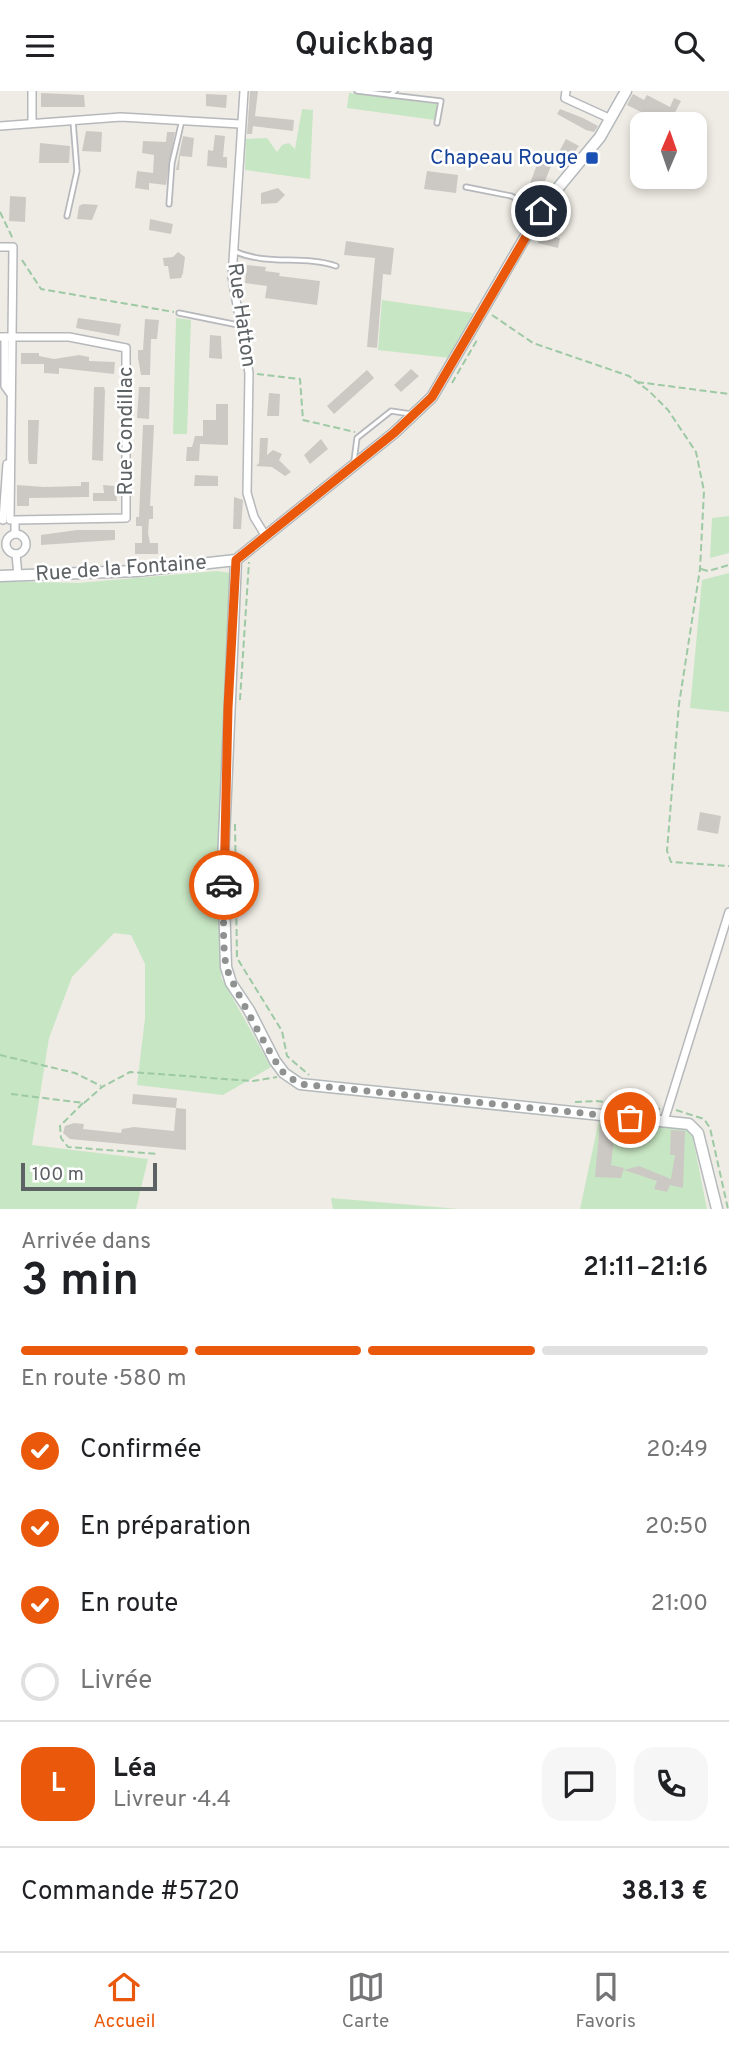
<!DOCTYPE html>
<html lang="fr">
<meta charset="utf-8">
<style>
:root{--surface:#fff;--page:#f6f6f6;--text:#202124;--muted:#757577;--line:#e0e0e0;--accent:#ea580c}
body{margin:0;font-family:Overpass,sans-serif;background:var(--page);color:var(--text);height:100vh;display:flex;flex-direction:column;font-size:26px;white-space:nowrap}
*{box-sizing:border-box;margin:0}
p{font-size:23px;color:var(--muted)}
.icon{flex:none;width:38px;height:38px;fill:none;stroke:currentColor;stroke-width:2;stroke-linecap:round;stroke-linejoin:round}
.map{position:relative;height:1118px;overflow:hidden}
.side{display:flex;flex-direction:column;background:var(--surface);flex:1}
.side>*{flex:none}
.needle{width:46px;rotate:2deg}
.buttons{position:absolute;left:630px;top:21px;display:grid;gap:14px}
.buttons a{display:grid;place-items:center;width:77px;height:77px;border-radius:14px;background:var(--surface);box-shadow:0 4px 10px #0003;font-size:35px}
.scale{position:absolute;left:21px;bottom:18px;width:136px;box-sizing:border-box;padding-left:7px;border:4px solid #5d6265;border-top:0;font-size:19px;line-height:24px;white-space:nowrap;color:#5d6265;-webkit-text-stroke:5px #fff;paint-order:stroke}
.pin{position:absolute;display:grid;place-items:center;width:60px;height:60px;color:#fff;margin:-30px;border:4px solid #fff;border-radius:50%;box-shadow:0 2px 7px #0007}
.courier{position:absolute;display:grid;place-items:center;width:70px;height:70px;margin:-35px;border:5px solid #ea580c;border-radius:50%;background:#fff;color:#222;box-shadow:0 2px 9px #0007}
.headline em{font-style:normal;font-weight:600}
.headline div{display:flex;flex-direction:column-reverse}
.headline{display:flex;align-items:center;justify-content:space-between;height:119px;padding:0 21px}
h1{font-size:46px;font-weight:600;line-height:52px}
.bar{display:grid;grid-template-columns:repeat(4,1fr);gap:10px 7px;align-content:center;height:84px;padding:0 21px}
.bar i{height:9px;border-radius:5px;background:var(--line)}
.bar .on{background:var(--accent)}
.bar p{grid-column:span 4}
.line{display:flex;align-items:center;gap:18px;padding:0 21px;border-top:2px solid var(--line)}
.line div{flex:1}
.round{display:grid;place-items:center;flex:none;width:74px;height:74px;border-radius:21px;background:var(--page)}
ol{padding:0 21px;list-style:none}
li{display:flex;align-items:center;gap:21px;height:77px}
li p{margin-inline-start:auto}
li .icon{padding:7px;border-radius:50%;background:var(--accent);color:#fff;stroke-width:4}
li:last-child{color:var(--muted)}
li i{width:38px;height:38px;border:4px solid var(--line);border-radius:50%}
header{display:flex;justify-content:space-between;align-items:center;height:91px;padding:0 21px;background:var(--surface);font-size:32px;font-weight:600}
.dock{display:flex;justify-content:space-around;align-items:center;height:98px;border-top:2px solid var(--line);background:var(--surface);font-size:19px;color:var(--muted)}
.dock a{display:grid;justify-items:center;gap:4px}
.dock .on{color:var(--accent)}
.map>svg:first-child{display:block}
</style>
<header><svg class="icon" aria-label="menu" viewBox="0 0 24 24"><path d="M4 6h16M4 12h16M4 18h16"/></svg>Quickbag<svg class="icon" aria-label="search" viewBox="0 0 24 24"><circle cx="10" cy="10" r="6"/><path d="M15 15l6 6"/></svg></header>
<div class="map">
<svg width="729" height="1118" viewBox="0 0 729 1118">
<rect width="100%" height="100%" fill="#efece5"/>
<g fill="#c7e6c3">
<path d="M349,2l88,11 -2,16 -88,-12z"/>
<path d="M302,18l11,1 -3,69 -65,-9 1,-31 21,-1 10,14 5,-7 7,-2 6,6z"/>
<path d="M382,209l91,13 -23,45 -72,-8z"/>
<path d="M176,227l15,2 -4,114h-14z"/>
<path d="M729,425v37l-19,5 2,-40z"/>
<path d="M217,480l13,2 -9,404 50,90 -48,28 -86,-10 8,-67v-54l-14,-29 -17,-2 -42,44 -23,61 -17,107 116,14 -12,50h-136v-628l78,2z"/>
<path d="M729,482v139l-39,-4 12,-128z"/>
<path d="M599,1029l92,9 16,80h-127z"/>
<path d="M331,1107l128,11h-126z"/>
</g>
<g fill="#ccc9c4">
<path d="M250,0h8l-3,25 39,4 -1,11 -40,-5 -1,8h-5z"/>
<path d="M41,2l43,2 1,12h-44z"/>
<path d="M206,3l21,1 -1,13 -20,-2z"/>
<path d="M633,3l11,6 3,-5 23,12 4,-9 7,3 -12,23h-17l3,-5 -28,-14z"/>
<path d="M560,18l23,9 15,8 -4,6 -8,-2 -29,-16z"/>
<path d="M86,40l16,1 -1,20 -19,-1z"/>
<path d="M167,41h8l-9,53 -17,-2v7l-14,-2 2,-17 16,2 1,-18 -12,-2 1,-12 23,1z"/>
<path d="M215,44l10,1 -2,21h4v11l-20,-2 1,-16 5,1z"/>
<path d="M183,45l11,2 -2,19 -12,-1 -1,14h-3z"/>
<path d="M566,48l13,7 -15,20 -9,-7z"/>
<path d="M40,52l30,3 -1,17h-30z"/>
<path d="M538,71l13,4 -10,25 -12,-5z"/>
<path d="M427,80l31,4 -2,18 -32,-4z"/>
<path d="M278,97l7,7 -8,8 -16,1v-11z"/>
<path d="M10,105l16,1 -1,25 -16,-1z"/>
<path d="M83,113l15,1 -6,15 -15,-1 2,-13z"/>
<path d="M555,117l13,4 -3,12 -7,-2 -4,15 6,1 -2,10 -20,-5 3,-11z"/>
<path d="M150,128l23,5 -2,10 -22,-4z"/>
<path d="M346,150l48,7 -3,27 -8,-1 -6,74 -10,-1 8,-89 -31,-3z"/>
<path d="M178,161l7,5 -2,16 -2,5 -11,1 -2,-13h-4l-1,-8 10,-1z"/>
<path d="M247,174l19,2 -1,4 15,2 -1,3 41,5 -3,24 -52,-7 2,-12 -22,-3z"/>
<path d="M78,227l43,6 -2,12 -43,-8z"/>
<path d="M145,228l14,1 -2,19h-6l-1,36h-9l-3,-17v-8h5z"/>
<path d="M210,244l11,1 1,23 -13,-1z"/>
<path d="M21,262h18v3l15,3 25,-4 10,2v4l26,1 -1,12 -55,-6v6l-15,-1v-9h-23z"/>
<path d="M411,278l8,7 -18,16 -7,-7z"/>
<path d="M367,279l7,8 -40,36 -7,-8z"/>
<path d="M94,296h10l1,4 -2,70 -11,-1z"/>
<path d="M139,296h11l-1,32 -12,-1z"/>
<path d="M269,302l11,1 -1,22h-12z"/>
<path d="M216,313h12v41l-28,-1 -1,17h-13l1,-14h5l3,-11h8v-16h13z"/>
<path d="M28,329h11l-2,44h-8l-1,-5z"/>
<path d="M143,334h11l-4,81h3v13h-4l-1,14 2,10h8v11h-23v-11h7v-17h-6v-9h3z"/>
<path d="M260,347h8l-1,17 6,-5 9,4 -3,6 12,12 -6,4 -13,-9 -16,-1 3,-3z"/>
<path d="M321,348l7,10 -18,15 -6,-9z"/>
<path d="M195,384l23,1v10h-24z"/>
<path d="M81,391h8v15l-60,1v8h-12v-21l27,2 37,-1z"/>
<path d="M103,394l12,1 2,15h-24v-8h11z"/>
<path d="M234,406l9,3 -2,29h-8z"/>
<path d="M77,439h38v10l-74,5v-10z"/>
<path d="M700,721l21,4 -3,18 -21,-4z"/>
<path d="M133,1003l44,4 -1,10 -44,-4z"/>
<path d="M176,1017l10,1v41l-116,-11 -7,-6 2,-7 9,-3 10,1 -1,5 38,4 1,-4 12,-2 40,4z"/>
<path d="M600,1031l27,3 -1,7 -11,-1 -4,34 13,3 -3,10 -26,-1z"/>
<path d="M671,1039l14,1 -2,57 -13,-3 -3,7 -13,-3 3,-8 -33,-11 15,-4 32,13 4,-24h-5z"/>
</g>
<g fill="none" stroke-linecap="round" stroke-linejoin="round">
<defs>
<g id="lane">
<path d="M357,0l33,4 5,-4"/>
<path d="M390,4l51,6 -4,22"/>
<path d="M466,96l45,9 29,14"/>
<path d="M169,113l3,-41 10,-43"/>
<path d="M67,125l10,-45 -4,-50"/>
<path d="M234,160c32,15 69,4 102,15"/>
<path d="M179,222l59,12"/>
<path d="M354,370l3,-23 34,-27 20,3"/>
</g>
<g id="street">
<path d="M32,0v32"/>
<path d="M244,0l-12,186 17,96 -2,120 7,24 11,18"/>
<path d="M566,0l-1,7 46,21"/>
<path d="M0,35l121,-9 119,7"/>
<path d="M0,156h13l-3,273"/>
<path d="M0,246h69l57,11v170l-111,2v14"/>
<path d="M5,246v49l5,7"/>
<path d="M3,429l4,-56"/>
<circle cx="16" cy="453" r="10"/>
<path d="M16,463l2,22"/>
<path d="M664,1030l65,-209"/>
</g>
<g id="secondary">
<path d="M236,469l-13,302 3,105 5,16 18,27 26,51 9,12 16,11 389,40 9,9 19,76"/>
<path d="M0,485l137,-5 99,-11 158,-127 38,-36 112,-192 56,-68 26,-46"/>
</g>
</defs>
<use href="#lane" stroke="#b6b8bc" stroke-width="7"/>
<use href="#street" stroke="#b6b8bc" stroke-width="10"/>
<use href="#secondary" stroke="#b4b9bc" stroke-width="13"/>
<g stroke="#9dc9a5" stroke-width="2" stroke-dasharray="7 3.5" stroke-linecap="butt">
<path d="M0,121l13,27"/>
<path d="M22,169l19,29 133,23"/>
<path d="M492,224l41,28 96,33 20,15 19,19 28,42 8,39 -4,78 -21,135 -12,147 4,11 58,4"/>
<path d="M257,283l43,5 3,41 52,12"/>
<path d="M637,291l92,12"/>
<path d="M452,292l25,-43"/>
<path d="M701,478l7,2 21,-6"/>
<path d="M240,609l9,-138"/>
<path d="M235,733l2,134 45,73 5,25 22,19"/>
<path d="M0,964l75,18 26,13"/>
<path d="M11,1003l73,9 18,-16 28,-15 123,9 24,-4"/>
<path d="M575,1011l21,-1 64,8"/>
<path d="M83,1012l-23,23 1,12 7,9 90,7"/>
<path d="M676,1019l28,9 6,9 18,81"/>
</g>
<use href="#lane" stroke="#fff" stroke-width="3.5"/>
<use href="#street" stroke="#fff" stroke-width="7"/>
<use href="#secondary" stroke="#fff" stroke-width="10"/>
</g>
<g fill="none" stroke-linecap="round" stroke-linejoin="round">
<path stroke="#909292" stroke-width="7" stroke-dasharray="0 12.6" d="M224,794c0,26 -2,55 2,81 3,13 47,94 56,105 5,5 12,9 18,13l330,34"/>
<path stroke="#ea580c" stroke-width="9" d="M224,794l4,-177 8,-148 158,-127 38,-36 109,-186"/>
</g>
<rect fill="#1a4fb4" stroke="#fff" stroke-width="2.5" x="585" y="60" width="14" height="14" rx="3.5"/>
<g text-anchor="middle" dominant-baseline="central" stroke-width="5" stroke-linejoin="round" paint-order="stroke">
<g font-size="21" fill="#164399" stroke="#fff" text-anchor="end">
<text x="578" y="67">Chapeau Rouge</text>
</g>
<g font-size="21" fill="#5d6265" stroke="#fff">
<text transform="translate(241 224) rotate(82)">Rue Hatton</text>
<text transform="translate(126 340) rotate(-90)">Rue Condillac</text>
<text transform="translate(121 478) rotate(-4)">Rue de la Fontaine</text>
</g>
</g>
</svg>
<div class="buttons">
<a><svg class="needle" viewBox="-14 -14 28 28"><path d="M0-13l5 13h-10z" fill="#e53935"/><path d="M0 13l5-13h-10z" fill="#757577"/></svg></a>
</div>
<div class="scale">100 m</div>
<div class="pin" style="left:630px;top:1027px;background:#ea580c"><svg class="icon" aria-label="bag" viewBox="0 0 24 24"><path d="M5 8h14l-1 12H6zM9 8a3 3 0 0 1 6 0"/></svg></div>
<div class="pin" style="left:541px;top:120px;background:#1f2937"><svg class="icon" aria-label="home" viewBox="0 0 24 24"><path d="M3 11l9-7 9 7M6 9v11h12V9"/></svg></div>
<div class="courier" style="left:224px;top:794px"><svg class="icon" aria-label="car" viewBox="0 0 24 24"><path d="M5 17H2v-5l4-1 3-4h7l3 4 3 1v5h-3M9 17h6M6 11h13"/><circle cx="7" cy="17" r="2"/><circle cx="17" cy="17" r="2"/></svg></div>
</div>
<section class="side">
<div class="headline"><div><h1>3 min</h1><p>Arrivée dans</p></div><em>21:11–21:16</em></div>
<div class="bar"><i class="on"></i><i class="on"></i><i class="on"></i><i></i><p>En route · 580 m</p></div>
<ol>
<li><svg class="icon" aria-label="check" viewBox="0 0 24 24"><path d="M5 12l5 5 9-10"/></svg>Confirmée<p>20:49</p></li>
<li><svg class="icon" aria-label="check" viewBox="0 0 24 24"><path d="M5 12l5 5 9-10"/></svg>En préparation<p>20:50</p></li>
<li><svg class="icon" aria-label="check" viewBox="0 0 24 24"><path d="M5 12l5 5 9-10"/></svg>En route<p>21:00</p></li>
<li><i></i>Livrée</li>
</ol>
<div class="line" style="height:126px"><b class="round" style="background:var(--accent);color:#fff">L</b><div><b>Léa</b><p>Livreur · 4.4</p></div><a class="round"><svg class="icon" aria-label="chat" viewBox="0 0 24 24"><path d="M4 5h16v11H9l-5 4z"/></svg></a><a class="round"><svg class="icon" aria-label="phone" viewBox="0 0 24 24"><path d="M5 4h4l2 5-3 2q2 4 5 5l2-3 5 2v4C11 20 4 13 5 4z"/></svg></a></div>
<div class="line" style="height:91px"><div>Commande #5720</div><b>38.13 €</b></div>
</section>
<nav class="dock">
<a class="on"><svg class="icon" aria-label="home" viewBox="0 0 24 24"><path d="M3 11l9-7 9 7M6 9v11h12V9"/></svg>Accueil</a>
<a><svg class="icon" aria-label="map" viewBox="0 0 24 24"><path d="M3 6l6-2 6 2 6-2v14l-6 2-6-2-6 2zM9 4v14M15 6v14"/></svg>Carte</a>
<a><svg class="icon" aria-label="saved" viewBox="0 0 24 24"><path d="M7 4h10v16l-5-4-5 4z"/></svg>Favoris</a>
</nav>
